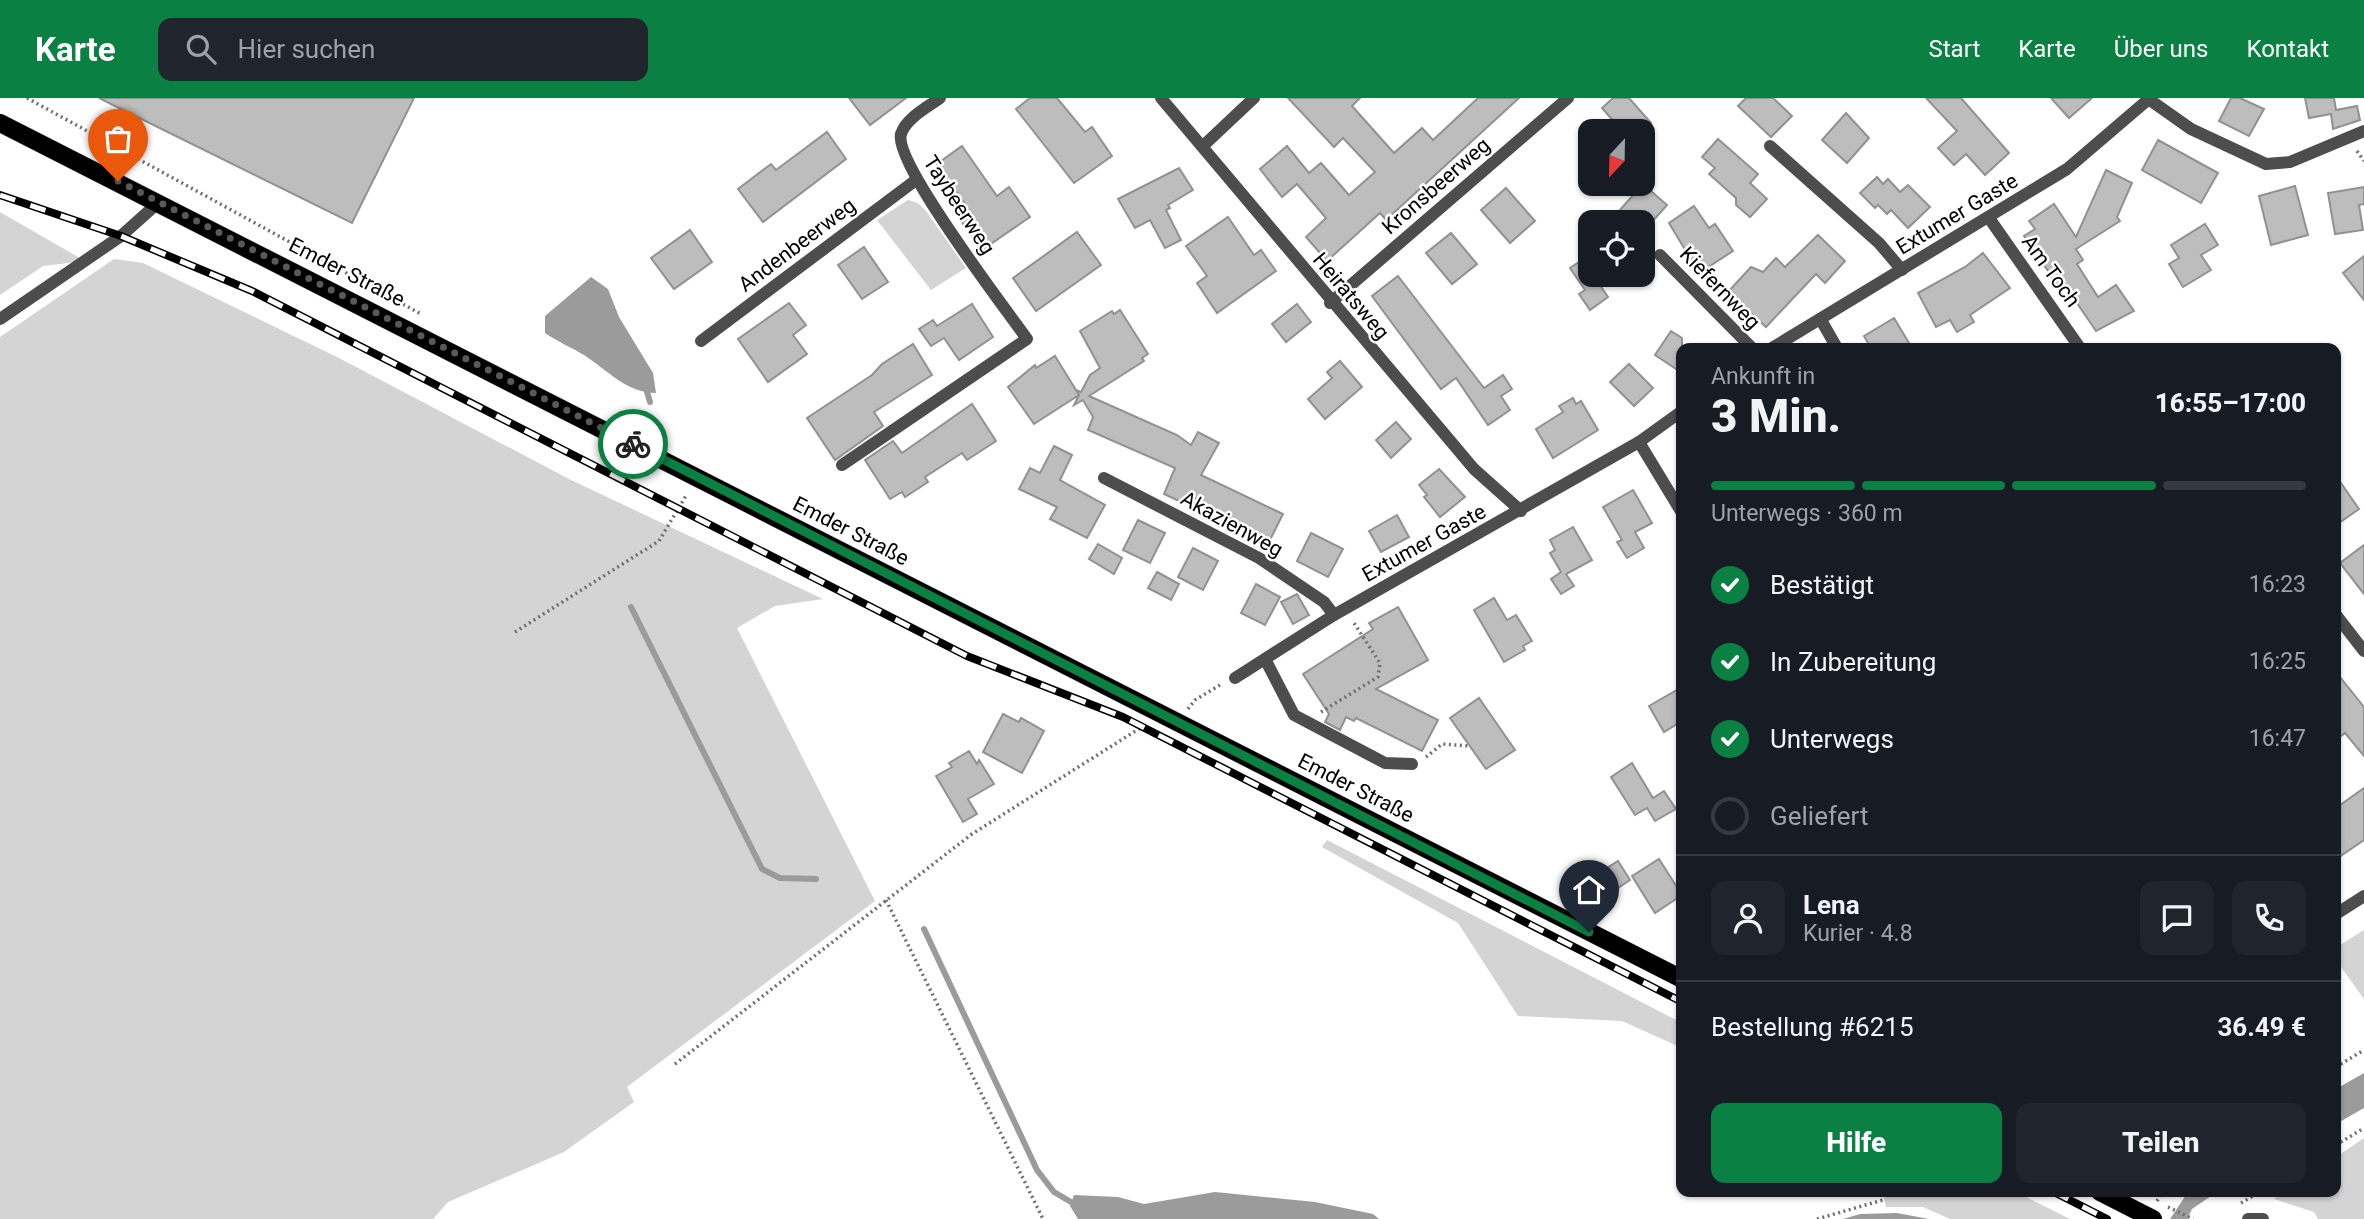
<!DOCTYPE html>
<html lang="de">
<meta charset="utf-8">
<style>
:root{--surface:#171b24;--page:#20242c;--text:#f1f3f6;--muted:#9ea1a6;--line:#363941;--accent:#0b8043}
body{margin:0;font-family:Roboto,sans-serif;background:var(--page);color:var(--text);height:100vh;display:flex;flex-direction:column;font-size:26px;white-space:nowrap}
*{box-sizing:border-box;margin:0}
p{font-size:23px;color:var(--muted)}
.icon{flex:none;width:38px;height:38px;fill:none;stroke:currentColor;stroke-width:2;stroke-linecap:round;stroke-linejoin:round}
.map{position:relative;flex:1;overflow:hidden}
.side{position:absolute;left:1676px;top:245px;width:665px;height:854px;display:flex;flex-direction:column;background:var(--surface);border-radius:14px;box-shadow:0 2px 5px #0004}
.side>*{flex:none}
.needle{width:46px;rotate:202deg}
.fabs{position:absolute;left:1578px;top:21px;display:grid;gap:14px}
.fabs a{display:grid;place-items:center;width:77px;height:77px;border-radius:14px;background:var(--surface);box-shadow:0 2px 5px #0004;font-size:35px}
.pin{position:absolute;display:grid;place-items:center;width:60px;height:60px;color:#fff;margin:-72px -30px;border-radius:50% 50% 50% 0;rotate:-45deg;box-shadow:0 0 7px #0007}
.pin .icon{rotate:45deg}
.courier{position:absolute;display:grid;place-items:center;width:70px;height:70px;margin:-35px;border:5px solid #0b8043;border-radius:50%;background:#fff;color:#222;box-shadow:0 2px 9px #0007}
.summary em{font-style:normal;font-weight:800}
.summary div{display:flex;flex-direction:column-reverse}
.summary{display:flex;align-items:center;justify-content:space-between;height:119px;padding:0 35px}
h1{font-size:46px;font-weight:800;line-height:52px}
.bar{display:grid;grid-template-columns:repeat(4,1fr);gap:10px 7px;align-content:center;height:84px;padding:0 35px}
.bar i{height:9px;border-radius:5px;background:var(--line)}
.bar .active{background:var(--accent)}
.bar p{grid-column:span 4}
.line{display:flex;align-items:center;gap:18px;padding:0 35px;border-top:2px solid var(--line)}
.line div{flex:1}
.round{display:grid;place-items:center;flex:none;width:74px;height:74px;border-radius:14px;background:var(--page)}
ol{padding:0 35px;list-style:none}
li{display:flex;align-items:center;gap:21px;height:77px}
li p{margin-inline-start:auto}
li .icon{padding:7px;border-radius:50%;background:var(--accent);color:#fff;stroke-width:4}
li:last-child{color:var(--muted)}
li i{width:38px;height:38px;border:4px solid var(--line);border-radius:50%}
.action{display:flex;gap:14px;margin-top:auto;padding:14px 35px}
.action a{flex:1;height:80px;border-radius:14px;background:var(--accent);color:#fff;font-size:28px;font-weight:800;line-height:80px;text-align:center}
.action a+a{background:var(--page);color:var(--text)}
header{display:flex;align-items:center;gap:42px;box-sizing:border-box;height:98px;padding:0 35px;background:var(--accent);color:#fff}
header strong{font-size:33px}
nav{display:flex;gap:38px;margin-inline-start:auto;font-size:24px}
.search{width:490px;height:63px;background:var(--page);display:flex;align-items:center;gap:18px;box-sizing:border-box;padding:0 24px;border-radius:14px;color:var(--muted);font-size:26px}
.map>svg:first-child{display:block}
</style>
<header>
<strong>Karte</strong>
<div class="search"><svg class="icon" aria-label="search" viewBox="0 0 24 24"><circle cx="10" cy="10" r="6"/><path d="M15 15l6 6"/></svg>Hier suchen</div>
<nav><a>Start</a><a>Karte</a><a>Über uns</a><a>Kontakt</a></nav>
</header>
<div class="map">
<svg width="2364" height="1121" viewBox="0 0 2364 1121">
<rect width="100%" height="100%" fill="#fff"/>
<g fill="#d4d4d4">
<path d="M908,102l10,3 8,8 40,57 -35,22 -54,-70z"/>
<path d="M0,114l85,49 -42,5 -43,29z"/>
<path d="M114,161l29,4 196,95 232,122 252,119 -48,7 -38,22 138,273 -248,186 7,15 -70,50 -116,50 -15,17h-433v-882z"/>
<path d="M1327,742l355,183v25l-60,-27 -104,-5 -60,-93 -136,-76z"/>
<path d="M2364,832v69l-28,-39 1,-13z"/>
<path d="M2364,1040v81h-46l-4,-7 -40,-13 11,-7h51v-35z"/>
<path d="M1883,1094h133l54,27h-120l-27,-12h-37z"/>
</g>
<g fill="#9b9b9b">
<path d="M591,179l17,12 11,28 34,56 3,20c-29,0 -49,-23 -72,-38 -13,-8 -26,-13 -39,-22v-17z"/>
<path d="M2364,975v35l-28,16v-35z"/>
<path d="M1215,1094l100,10 58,12 6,5h-301l-8,-13 4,-11 44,2 26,7z"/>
<path d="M2188,1094h29l-25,17 -5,10h-17z"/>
<path d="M1897,1115l32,6h-86l17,-5z"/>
</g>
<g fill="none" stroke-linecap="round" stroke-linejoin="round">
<g stroke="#9b9b9b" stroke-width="6">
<path d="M645,287l5,17"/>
<path d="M631,509l131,262 18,9 36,1"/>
<path d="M924,831l113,241 17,22 17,10"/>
</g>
</g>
<g fill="#bdbdbd" stroke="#919191" stroke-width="2">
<path d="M99,0h315l-62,125z"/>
<path d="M849,0h57l-36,27z"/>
<path d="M1030,0h27l28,34 7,-5 20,29 -38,27 -58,-74z"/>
<path d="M1288,0h72l-8,8 42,47 28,-25 11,12 45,-42h41l-133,122 -6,-7 -53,48 -21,-24 20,-19 -29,-34 -15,13 -22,-28 27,-23 22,27 12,-10 28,32 26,-23 -32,-34 -9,9z"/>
<path d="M1613,0h16l22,25 -9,8h-20l-20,-23z"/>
<path d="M1746,0h27l19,18 -21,21 -33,-31z"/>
<path d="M1926,0h35l48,55 -24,22 -19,-21 -12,11 -16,-17 19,-17z"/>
<path d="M2051,0h41l-23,20z"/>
<path d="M2231,0h9l24,11 -15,27 -30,-15z"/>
<path d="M2305,0h29l2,12 21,-4 3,14 -27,9 -2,-15 -22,4z"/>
<path d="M1846,15l23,25 -22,25 -25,-23z"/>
<path d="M827,34l19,27 -83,63 -25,-33 33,-25 5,6z"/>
<path d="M1718,41l40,35 -8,9 17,16 -17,18 -14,-12v-7l-27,-24 6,-6 -13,-11z"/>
<path d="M2158,42l60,33 -17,30 -59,-33z"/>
<path d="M962,48l35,50 12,-9 21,30 -48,33 -21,-29 11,-7 -35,-50z"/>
<path d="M1179,70l14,22 -25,15 2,3 -4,2 15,30 -16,8 -15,-28 -15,8 -17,-29z"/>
<path d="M2106,72l26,13 -15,34 3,4 -44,28 7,11 -6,4 21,33 18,-12 18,26 -38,20 -32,-47 -5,3 -35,-51 11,-7 -6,-8 25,-17 22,33z"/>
<path d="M1877,79l6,7 5,-5 12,13 8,-7 22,22 -22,21 -17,-18 -4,4 -9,-9 -3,3 -15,-15z"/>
<path d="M1643,86l24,21 -15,17h-20l-13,-11z"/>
<path d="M2295,88l13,49 -37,10 -12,-49z"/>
<path d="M2364,89v17l-5,1 4,25 -28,4 -7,-41z"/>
<path d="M1506,90l29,33 -25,22 -29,-33z"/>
<path d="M1694,108l15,22 6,-4 18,27 -34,22 -30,-50z"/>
<path d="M1228,119l26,38 7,-5 15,21 -59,42 -20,-30 10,-7 -21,-30z"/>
<path d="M2205,126l13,21 -17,10 10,15 -28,17 -14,-23 10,-6 -8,-13z"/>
<path d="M690,132l22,32 -38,27 -23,-31z"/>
<path d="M1077,134l24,33 -65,46 -23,-33z"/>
<path d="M1451,135l26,31 -25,20 -26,-31z"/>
<path d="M1818,137l27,26 -20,22 -9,-9 -50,53 -38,-35 23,-25 12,5 13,-14 9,9z"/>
<path d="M864,149l24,35 -26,17 -24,-34z"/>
<path d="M1983,155l27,35 -40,27 4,7 -17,10 -7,-12 -14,7 -18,-34 47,-26z"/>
<path d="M1591,156v31l6,-4 11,16 -18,13 -11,-16 6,-4 -15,-22z"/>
<path d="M2364,158v44l-21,-27z"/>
<path d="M1398,178l86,112 19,-13 9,14 -11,7 9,14 -22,15 -32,-47 -15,11 -69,-93z"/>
<path d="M789,205l17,22 -13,10 14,19 -39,28 -30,-43z"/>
<path d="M972,206l21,33 -34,23 -15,-22 -13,8 -12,-17 14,-9 4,6z"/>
<path d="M1297,206l14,18 -25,20 -14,-18z"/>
<path d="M1120,212l28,44 -6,4 2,3 -55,35 88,39 14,10 7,-13 21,11 -18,32 82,39 -14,28 -82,-48 -4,9 -19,-9 11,-26 -87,-38 5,-13 -10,-17 -9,5 5,-10 -3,-5 5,2 9,-17 10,-7 -20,-37 32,-20 2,3z"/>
<path d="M1894,220l18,30h-41l-7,-12z"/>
<path d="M1671,233l11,7v35l-27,-18z"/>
<path d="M913,246l19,31 -58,37 9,14 -48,34 -28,-42 65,-43 10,-11z"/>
<path d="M1055,258l24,39 -45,29 -26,-37 27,-22 1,3z"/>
<path d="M1340,263l22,26 -37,32 -17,-20 24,-21 -5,-6z"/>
<path d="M1629,266l24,24 -19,18 -24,-24z"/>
<path d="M1573,300l3,6 5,-3 17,29 -45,28 -17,-29 27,-17 -4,-6z"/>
<path d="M972,306l24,37 -29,19 -5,-7 -37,24 3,5 -23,15 -3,-5 -12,7 -25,-39 28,-19 9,12z"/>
<path d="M1396,324l15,17 -20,19 -15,-18z"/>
<path d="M1054,348l18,9 -12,25 45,25 -18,33 -37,-19 7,-12 -38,-18 11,-21 10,5z"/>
<path d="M1439,371l26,28 -25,20 -16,-20 3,-2 -8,-10z"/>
<path d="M2336,378l23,33 -23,16z"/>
<path d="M1633,392l19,33 -17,9 9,16 -17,10 -10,-16 5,-2 -19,-33z"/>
<path d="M1397,417l12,22 -28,15 -12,-21z"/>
<path d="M1138,422l27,13 -15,30 -27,-13z"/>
<path d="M1573,429l19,33 -26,14 8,12 -13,8 -10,-15 10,-7 -11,-19 5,-3 -5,-10z"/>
<path d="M1311,435l32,16 -15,28 -31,-16z"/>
<path d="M1098,446l24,14 -8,16 -25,-15z"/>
<path d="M2364,447v49l-24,-31z"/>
<path d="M1193,450l25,13 -15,29 -25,-13z"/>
<path d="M1157,474l22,12 -8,16 -23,-12z"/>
<path d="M1256,486l24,13 -15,28 -24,-12z"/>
<path d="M1297,496l12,21 -16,9 -12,-22z"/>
<path d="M1494,500l13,22 9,-5 16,26 -9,5 2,4 -21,12 -30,-52z"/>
<path d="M1398,509l30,53 -52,29 62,31 -16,31 -66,-33 -2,3 -8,-4 -6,13 -15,-8 4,-8 -26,-40 70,-45 -4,-6z"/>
<path d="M2336,574l28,35v49l-19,-23 -9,7z"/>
<path d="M1682,589v34l-18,11 -15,-26z"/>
<path d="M1479,600l36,52 -29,19 -36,-51z"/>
<path d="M1003,616l16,8 2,-4 23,13 -22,42 -39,-21z"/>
<path d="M969,653l8,13 2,-4 15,24 -26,15 9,15 -14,8 -27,-46 16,-9 -3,-4z"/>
<path d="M1632,665l21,35 11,-7 12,18 -21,12 -8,-13 -12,7 -24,-38z"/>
<path d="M2364,690v52l-28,19v-51z"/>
<path d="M1659,761l23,36 -27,18 -23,-37z"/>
<path d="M1618,763l12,19 -18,12 -13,-19z"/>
</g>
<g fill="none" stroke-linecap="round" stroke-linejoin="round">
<defs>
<g id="major">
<path d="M0,25l1682,856"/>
<path d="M2100,1094l53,27"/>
</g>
</defs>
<use href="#major" stroke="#dbdbdb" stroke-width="19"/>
<g stroke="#6f6f6f" stroke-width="3.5" stroke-dasharray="2 3.5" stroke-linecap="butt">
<path d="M27,0l394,216"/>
<path d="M2357,53l7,10"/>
<path d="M515,534l144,-91 28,-47"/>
<path d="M1188,611l7,-9 25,-15"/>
<path d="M1321,614l57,-35 2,-14 -26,-40"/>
<path d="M1426,659l16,-13 28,2"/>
<path d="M886,802l157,319"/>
<path d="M675,966l297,-230 173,-109"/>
<path d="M2336,969l28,-17"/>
<path d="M2336,1047l28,-17"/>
<path d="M2157,1103l6,-9"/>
<path d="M2241,1105l19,-11"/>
<path d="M2168,1109l25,12"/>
<path d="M1817,1121l66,-19"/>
</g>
<g stroke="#4d4d4d" stroke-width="12">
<path d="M1161,0l313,371 47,42"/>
<path d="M2150,2l41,29 75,35 24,-2 74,-31"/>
<path d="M1203,48l51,-48"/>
<path d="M1770,48l109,97 23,27"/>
<path d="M1989,120l91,130"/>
<path d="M1660,157l92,93"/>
<path d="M1330,205l238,-205"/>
<path d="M0,221l121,-83 38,-34"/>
<path d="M1821,222l16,28"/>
<path d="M701,243l215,-161"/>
<path d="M1772,250l295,-179 83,-71"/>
<path d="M1639,344l43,71"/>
<path d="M842,367l185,-126c-22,-31 -134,-177 -126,-205 5,-16 27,-27 39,-36"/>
<path d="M1104,380l155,80 65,44 10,13"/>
<path d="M2336,517l28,36"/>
<path d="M1265,561l29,56 91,48 27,1"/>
<path d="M1235,580l99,-63 305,-173 43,-31"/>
<path d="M2336,816l28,-18"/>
<path d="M2248,1121h15"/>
</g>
<use href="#major" stroke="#000" stroke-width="18"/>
<defs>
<g id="rail">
<path d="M0,97l121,41 131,55 715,365 156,61 559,285"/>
<path d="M2054,1094l53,27"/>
</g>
</defs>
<use href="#rail" stroke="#000" stroke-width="8"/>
<use href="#rail" stroke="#fff" stroke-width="5" stroke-dasharray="16" stroke-linecap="butt"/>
</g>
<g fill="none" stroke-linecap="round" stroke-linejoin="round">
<path stroke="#595959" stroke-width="7" stroke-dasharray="0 12.6" d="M118,83l515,263"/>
<path stroke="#0b8043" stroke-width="9" d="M633,346l956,488"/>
</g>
<g text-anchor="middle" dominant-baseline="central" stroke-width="5" stroke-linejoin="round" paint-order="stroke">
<g font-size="21" fill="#000" stroke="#fff">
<text transform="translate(1436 88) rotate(-41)">Kronsbeerweg</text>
<text transform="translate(959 107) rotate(57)">Taybeerweg</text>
<text transform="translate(1957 116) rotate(-31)">Extumer Gaste</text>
<text transform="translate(797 147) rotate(-37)">Andenbeerweg</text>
<text transform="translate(2051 173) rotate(54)">Am Toch</text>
<text transform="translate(347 174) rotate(27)">Emder Straße</text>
<text transform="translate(1720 190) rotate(46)">Kiefernweg</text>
<text transform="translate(1351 198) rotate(50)">Heiratsweg</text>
<text transform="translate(1232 426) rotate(29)">Akazienweg</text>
<text transform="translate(851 433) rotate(27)">Emder Straße</text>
<text transform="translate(1424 445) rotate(-29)">Extumer Gaste</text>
<text transform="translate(1356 690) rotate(27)">Emder Straße</text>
</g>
</g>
</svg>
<div class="fabs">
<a><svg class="needle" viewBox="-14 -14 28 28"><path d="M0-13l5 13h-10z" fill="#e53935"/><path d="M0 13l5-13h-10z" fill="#9ea1a6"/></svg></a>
<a><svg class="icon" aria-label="locate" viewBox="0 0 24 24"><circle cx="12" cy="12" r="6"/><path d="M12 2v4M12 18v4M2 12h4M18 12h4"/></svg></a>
</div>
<div class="pin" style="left:118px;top:83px;background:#ea580c"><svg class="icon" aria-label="bag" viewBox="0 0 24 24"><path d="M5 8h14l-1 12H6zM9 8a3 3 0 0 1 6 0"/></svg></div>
<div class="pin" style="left:1589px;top:834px;background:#1f2937"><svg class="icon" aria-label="home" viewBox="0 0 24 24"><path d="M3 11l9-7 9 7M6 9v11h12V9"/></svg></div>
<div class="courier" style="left:633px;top:346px"><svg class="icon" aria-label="bike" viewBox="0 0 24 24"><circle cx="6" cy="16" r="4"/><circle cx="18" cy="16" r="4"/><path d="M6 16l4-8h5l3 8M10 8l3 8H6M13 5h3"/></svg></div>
<section class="side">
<div class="summary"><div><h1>3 Min.</h1><p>Ankunft in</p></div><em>16:55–17:00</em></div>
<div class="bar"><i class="active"></i><i class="active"></i><i class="active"></i><i></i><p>Unterwegs · 360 m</p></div>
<ol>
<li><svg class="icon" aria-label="check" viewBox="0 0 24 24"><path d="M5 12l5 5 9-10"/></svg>Bestätigt<p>16:23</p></li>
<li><svg class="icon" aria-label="check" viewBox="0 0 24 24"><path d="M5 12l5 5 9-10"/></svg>In Zubereitung<p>16:25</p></li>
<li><svg class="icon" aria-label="check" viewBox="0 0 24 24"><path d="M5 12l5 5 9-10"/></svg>Unterwegs<p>16:47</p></li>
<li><i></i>Geliefert</li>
</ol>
<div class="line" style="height:126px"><a class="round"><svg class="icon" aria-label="person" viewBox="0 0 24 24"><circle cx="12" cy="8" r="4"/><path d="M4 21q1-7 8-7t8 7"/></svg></a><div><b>Lena</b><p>Kurier · 4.8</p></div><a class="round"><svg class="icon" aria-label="chat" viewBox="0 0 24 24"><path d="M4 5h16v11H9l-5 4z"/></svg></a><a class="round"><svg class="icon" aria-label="phone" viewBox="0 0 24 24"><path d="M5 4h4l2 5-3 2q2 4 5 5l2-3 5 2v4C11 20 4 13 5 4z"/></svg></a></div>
<div class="line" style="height:91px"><div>Bestellung #6215</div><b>36.49 €</b></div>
<div class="action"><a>Hilfe</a><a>Teilen</a></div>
</section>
</div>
